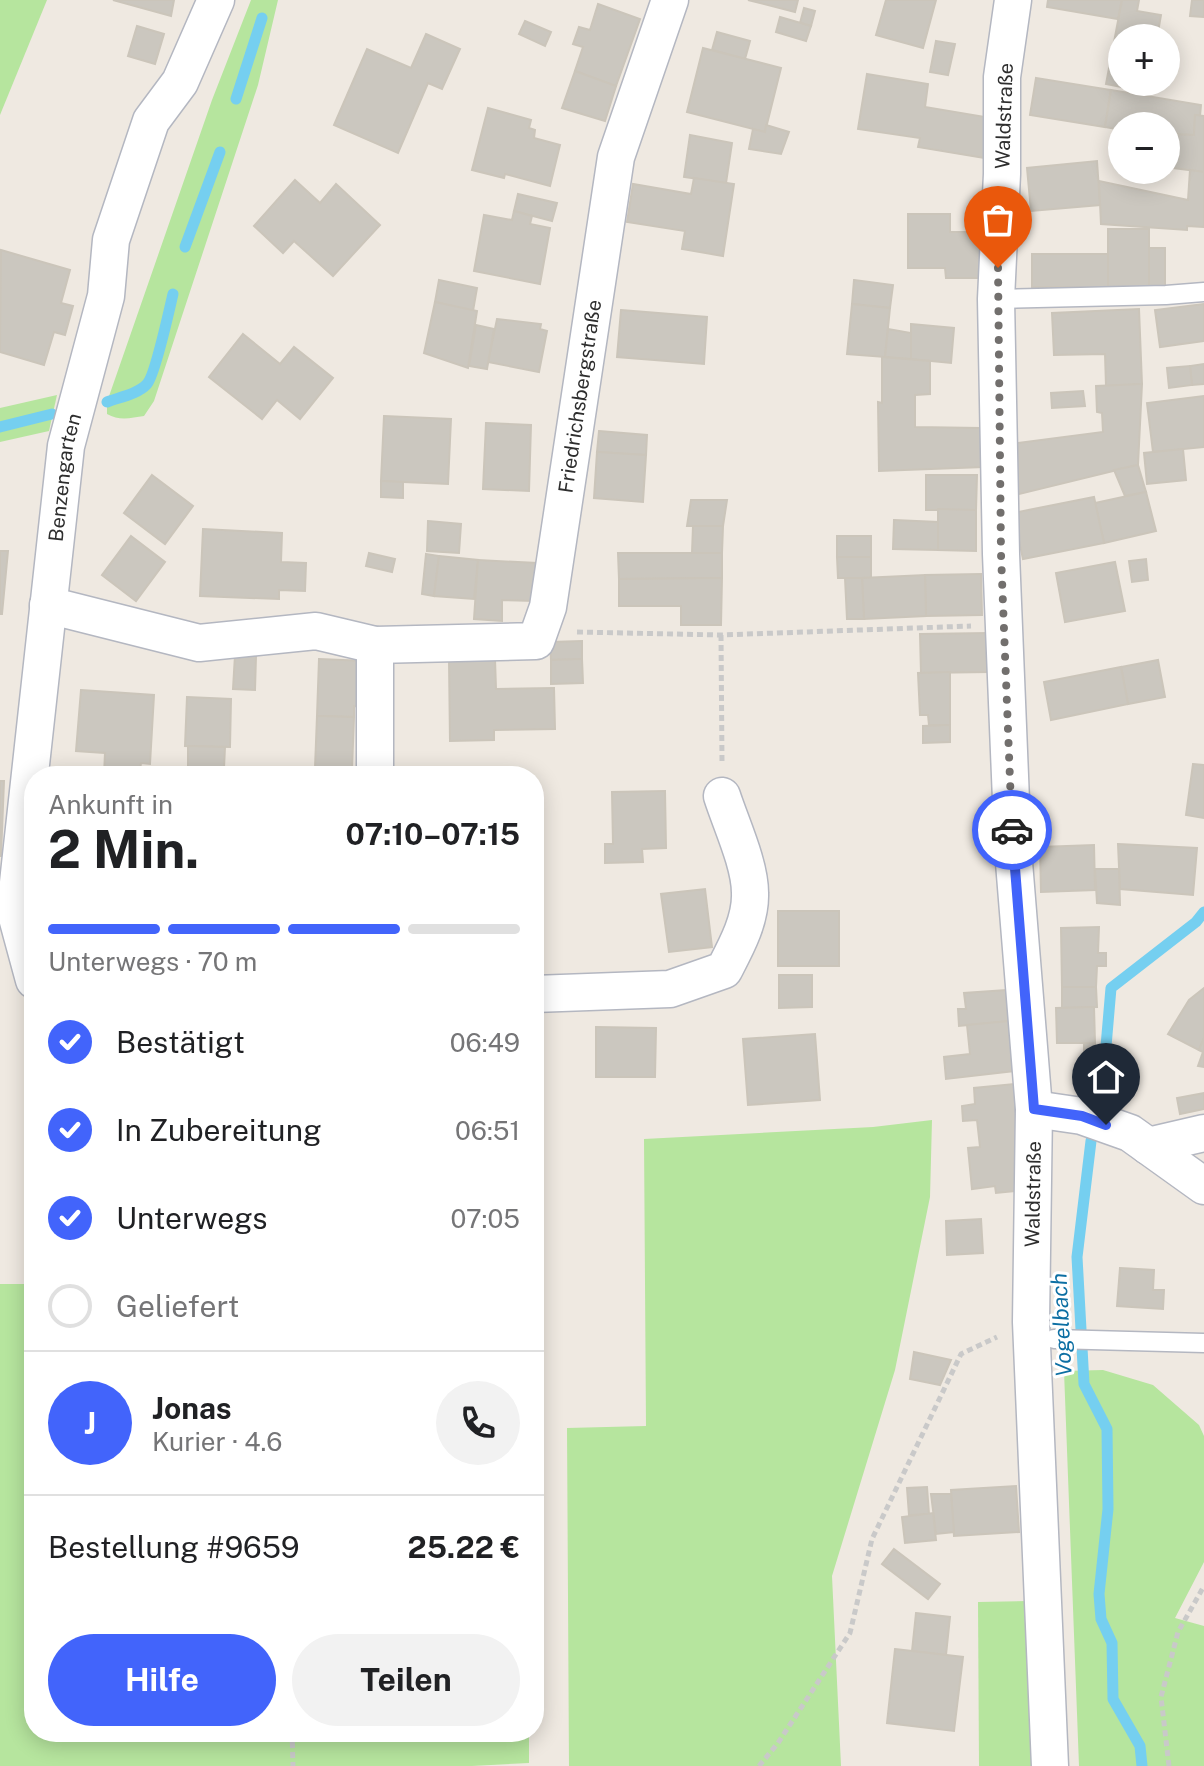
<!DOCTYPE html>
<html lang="de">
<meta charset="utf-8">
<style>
:root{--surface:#fff;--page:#f2f2f2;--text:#202124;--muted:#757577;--line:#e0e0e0;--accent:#4264fb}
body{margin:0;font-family:"Public Sans",sans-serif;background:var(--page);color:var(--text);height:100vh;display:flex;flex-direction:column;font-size:30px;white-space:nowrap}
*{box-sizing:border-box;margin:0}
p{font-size:26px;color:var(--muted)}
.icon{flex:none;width:44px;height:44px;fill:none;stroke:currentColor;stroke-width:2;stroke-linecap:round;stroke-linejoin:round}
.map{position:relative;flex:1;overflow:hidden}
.panel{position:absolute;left:24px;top:766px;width:520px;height:976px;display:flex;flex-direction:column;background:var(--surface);border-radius:32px;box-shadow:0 4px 20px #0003}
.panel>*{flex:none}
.buttons{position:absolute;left:1108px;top:24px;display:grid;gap:16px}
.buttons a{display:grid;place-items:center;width:72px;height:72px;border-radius:50%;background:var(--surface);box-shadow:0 4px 20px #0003;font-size:40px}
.pin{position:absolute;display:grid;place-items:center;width:68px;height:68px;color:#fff;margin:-82px -34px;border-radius:50% 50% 50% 0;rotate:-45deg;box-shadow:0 0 8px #0007}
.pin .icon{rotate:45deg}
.courier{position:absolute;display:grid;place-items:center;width:80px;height:80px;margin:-40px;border:6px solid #4264fb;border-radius:50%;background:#fff;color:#222;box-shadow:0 2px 10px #0007}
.head em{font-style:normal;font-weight:700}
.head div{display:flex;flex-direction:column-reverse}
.head{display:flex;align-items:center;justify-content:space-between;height:136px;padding:0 24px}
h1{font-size:52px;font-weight:700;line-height:60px}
.bar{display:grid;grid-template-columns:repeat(4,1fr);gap:12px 8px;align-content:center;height:96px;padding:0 24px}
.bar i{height:10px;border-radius:6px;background:var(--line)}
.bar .active{background:var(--accent)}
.bar p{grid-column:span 4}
.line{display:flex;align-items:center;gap:20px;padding:0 24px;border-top:2px solid var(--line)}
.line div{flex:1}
.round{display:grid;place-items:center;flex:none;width:84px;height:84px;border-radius:42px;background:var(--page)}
ol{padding:0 24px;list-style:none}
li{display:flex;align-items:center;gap:24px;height:88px}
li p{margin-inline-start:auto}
li .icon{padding:8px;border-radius:50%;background:var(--accent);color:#fff;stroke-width:4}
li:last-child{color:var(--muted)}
li i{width:44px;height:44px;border:4px solid var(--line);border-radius:50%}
.primary-button{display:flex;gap:16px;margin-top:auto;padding:16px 24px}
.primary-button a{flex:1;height:92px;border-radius:48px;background:var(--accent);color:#fff;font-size:32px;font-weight:700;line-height:92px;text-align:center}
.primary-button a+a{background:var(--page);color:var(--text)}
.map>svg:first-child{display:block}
</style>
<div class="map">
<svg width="1204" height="1766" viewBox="0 0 1204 1766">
<rect width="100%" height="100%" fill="#efe9e1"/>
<g fill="#b6e59e">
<path d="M0,0h47l-47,115z"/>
<path d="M251,0h27l-20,85 -104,316 -10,15c-13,2 -25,5 -37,-2v-12l105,-302z"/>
<path d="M57,395l-8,36 -49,11v-34z"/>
<path d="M932,1120l-2,77 -35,173 -63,206 9,190h-272l-2,-338 79,-2 -2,-287 229,-12z"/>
<path d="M0,1284h34v448h495v31l-57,3h-472z"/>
<path d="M1103,1370l50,15 46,40 5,11v126l-29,56 29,8v140h-125l-15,-395z"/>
<path d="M1027,1601l9,165h-57l-1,-164z"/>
</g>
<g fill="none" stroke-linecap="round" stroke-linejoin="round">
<g stroke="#75cff0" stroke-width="11">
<path d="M236,99l26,-81"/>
<path d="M185,247l35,-95"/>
<path d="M107,402c13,-5 31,-8 40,-18 8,-8 22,-73 26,-90"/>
<path d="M0,427l52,-13"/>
<path d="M1142,1766l-2,-20 -27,-47 -1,-56 -11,-24 -2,-25 9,-85 -1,-80 -23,-45 -7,-127 14,-116 11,-48 9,-105 85,-66 8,-10"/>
</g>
</g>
<g fill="#cbc7bf" stroke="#cbc5ba" stroke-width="2">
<path d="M113,0h61l-3,16z"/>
<path d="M748,0h50l-3,12z"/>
<path d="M886,0h50l-13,48 -47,-13z"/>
<path d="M1048,0h74l-4,19 -71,-12z"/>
<path d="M1122,0h17l-2,11 24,4 -4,23h-35v44h27l-2,10 -41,-8z"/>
<path d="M1192,0h12v17l-14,-1z"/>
<path d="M598,4l42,15 -24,67 -41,-15 8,-24 -10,-3 6,-17 11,3z"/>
<path d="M804,8l11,3 -4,15 -11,-3z"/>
<path d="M780,17l31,9 -5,15 -30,-9z"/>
<path d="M525,21l26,11 -6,14 -26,-12z"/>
<path d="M137,26l27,8 -9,30 -27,-8z"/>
<path d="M717,32l33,9 -5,18 -33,-9z"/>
<path d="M426,34l34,15 -18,40 -14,-6 -30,70 -64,-28 33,-76 44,19z"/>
<path d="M936,41l19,3 -7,31 -18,-3z"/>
<path d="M703,48l78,20 -16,64 -78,-20z"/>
<path d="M575,71l41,15 -11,35 -43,-13z"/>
<path d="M867,74l61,10 -3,23 66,11 -6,40 -67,-11 2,-9 -62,-9z"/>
<path d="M1036,78l75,12 -6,37 -75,-12z"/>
<path d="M1111,90l90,15 -1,11 -5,-1 -1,20 -28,-1v-8h-44v4l-17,-3z"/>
<path d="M488,108l43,12 -2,8 6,2 -1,8 26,7 -10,41 -45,-12 -1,4 -32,-8z"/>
<path d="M1195,115l9,1v56l-38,-5v-33l28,1z"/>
<path d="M766,125l23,7 -8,22 -32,-5 4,-20 12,3z"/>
<path d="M690,135l42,8 -6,40 -42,-6z"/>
<path d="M1097,161l3,44 -69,6 -4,-43z"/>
<path d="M1190,170l14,2v55l-17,-1v4l-86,-6 -2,-43 89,19z"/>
<path d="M694,178l40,6 -11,72 -41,-7 3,-18 -58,-9 6,-38 58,10z"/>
<path d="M295,180l25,23 16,-19 44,41 -47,51 -39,-35 -11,12 -29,-27z"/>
<path d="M518,194l39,9 -5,18 -38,-10z"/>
<path d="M514,211l18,5 -2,8 20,4 -10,56 -66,-13 10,-56 28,5z"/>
<path d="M908,214h42v18h30l1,46h-35l-1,-10h-37z"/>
<rect x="1108" y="229" width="41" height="58"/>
<rect x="1149" y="248" width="16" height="39"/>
<path d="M1,250l69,20 -9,33 12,3 -8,29 -11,-3 -10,33 -44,-13z"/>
<rect x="1032" y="254" width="76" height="33"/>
<path d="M439,280l38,8 -4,23 -38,-9z"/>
<path d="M854,280l39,5 -3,23 -38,-4z"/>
<path d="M435,302l42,9 -9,57 -44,-15z"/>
<path d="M852,304l38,4 -5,49 -38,-3z"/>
<path d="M1204,304v37l-44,6 -5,-37z"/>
<path d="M1139,309l3,75 -36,2 -1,-32 -51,1 -2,-42z"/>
<path d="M621,310l86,7 -3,47 -87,-7z"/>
<path d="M497,319l44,5 -1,5 7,2 -8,41 -51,-10z"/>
<path d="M911,324l43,4 -3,35 -40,-4z"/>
<path d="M476,325l18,4 -7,40 -18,-3z"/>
<path d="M888,329l23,4v26l-26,-2z"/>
<path d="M243,334l37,30 14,-17 39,31 -33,41 -23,-19 -15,19 -53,-42z"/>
<path d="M882,357l48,4v33l-15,1v32l65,1 3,39 -104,4 -1,-69 4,1z"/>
<path d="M1204,364v20l-12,1 -2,-19z"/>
<path d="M1190,366l2,19 -23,3 -2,-20z"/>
<path d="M1142,384l-4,81 -123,30 -5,-51 93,-12 -1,-19 -5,-1 -1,-26z"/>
<path d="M1083,391l2,15 -33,2 -1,-15z"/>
<path d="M1204,396v51l-51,5 -6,-49z"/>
<path d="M384,416l67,3 -3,65 -67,-3z"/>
<path d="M486,423l45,2 -2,66 -46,-2z"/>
<path d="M599,431l48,4 -1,20 -49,-3z"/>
<path d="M1183,449l3,31 -39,4 -3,-31z"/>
<path d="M597,452l49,3 -3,47 -49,-4z"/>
<path d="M1138,465l8,27 -21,4 -11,-26z"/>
<path d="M152,475l41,31 -28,38 -41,-31z"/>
<path d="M926,475h51l-1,35h-50z"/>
<path d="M381,481l22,1v16l-22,-1z"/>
<path d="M1146,492l10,39 -52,12 -9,-40z"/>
<path d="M1094,497l10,46 -81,16 -10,-46z"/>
<path d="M691,500h36l-4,26h-36z"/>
<path d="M938,509l38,1v41l-38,-1z"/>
<path d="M894,520l44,2v28l-45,-1z"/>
<path d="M428,521l33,3 -2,29 -32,-2z"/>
<path d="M693,526h30l-1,27h-30z"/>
<path d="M203,529l79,4 -1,29 25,1 -1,28 -26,-1v9l-79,-3z"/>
<path d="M131,536l34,26 -29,39 -34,-26z"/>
<rect x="837" y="536" width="34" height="21"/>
<path d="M0,551h8l-6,63h-2z"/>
<path d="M369,553l26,6 -3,13 -26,-6z"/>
<path d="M618,553h104v25l-103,1z"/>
<path d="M426,554l13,2 -5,40 -12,-2z"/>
<path d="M439,556l39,4 -4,39 -40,-3z"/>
<path d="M837,557h34v21h-33z"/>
<path d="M1146,559l2,21 -16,2 -3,-21z"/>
<path d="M478,560l59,3 -2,38 -33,-1v21l-28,-2z"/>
<path d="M1115,562l10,49 -60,11 -9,-49z"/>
<path d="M981,574l1,41 -56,1 -1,-41z"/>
<path d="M925,575l1,41 -62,3 -2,-41z"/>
<path d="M722,578l-1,47h-40v-19h-62v-27z"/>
<path d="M845,578h17l2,41h-17z"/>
<path d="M989,633v39l-68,1 -1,-39z"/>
<path d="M582,641v18l-31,1 -1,-18z"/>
<path d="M235,655l21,1 -1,34 -22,-1z"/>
<path d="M319,659l47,2 -2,46 -10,-1v11l-37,-1z"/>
<path d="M495,659l1,30 58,-1 1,41 -61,1v10l-44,1 -1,-81z"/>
<path d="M582,659l1,24 -32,1v-24z"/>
<path d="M1158,660l7,37 -37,7 -7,-37z"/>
<path d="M1121,667l7,37 -77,16 -7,-38z"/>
<path d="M950,672v53h-21l-1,-10h-8l-2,-42z"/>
<path d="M81,690l73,5 -4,69 -9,-1 -2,13 -35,-1 1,-22 -29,-2z"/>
<path d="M187,697l44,2 -1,48 -45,-1z"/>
<path d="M317,716l37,1 -2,52 -37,-1z"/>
<path d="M950,725v17l-27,1v-17z"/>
<path d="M188,746l37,1 -1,21 -36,-1z"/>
<path d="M1193,764l11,1v53l-18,-3z"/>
<path d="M315,768l37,1 -1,7h-37z"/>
<rect x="412" y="772" width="35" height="4"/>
<path d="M0,781h4l-3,75h-1z"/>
<path d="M665,791l1,57 -24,1 1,13 -38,1v-19h8l-1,-52z"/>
<path d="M1118,844l79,4 -4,47 -73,-6z"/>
<path d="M1094,845l1,45 -54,2 -1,-45z"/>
<path d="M1095,869h24l1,36 -23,-2z"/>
<path d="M705,889l7,58 -43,5 -8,-58z"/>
<rect x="778" y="911" width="61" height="55"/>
<path d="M1099,927l-1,26h8v13h-9l-1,21h-34l-1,-59z"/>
<path d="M779,975h33v32l-33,1z"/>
<path d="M1062,987h34l1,20 -35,1z"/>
<path d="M1204,988v50l-5,12 -31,-16 21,-34z"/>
<path d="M1006,990l3,31 -50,5 -1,-17h8l-2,-16z"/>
<path d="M1094,1007l1,36h-38l-1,-35z"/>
<path d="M1009,1021l5,50 -68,8 -2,-22 26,-3 -3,-29z"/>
<path d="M596,1027l60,1 -1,49h-59z"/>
<path d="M815,1034l5,66 -72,5 -5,-66z"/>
<path d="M1204,1038v29l-6,-1 5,-14 -4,-2z"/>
<rect x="1084" y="1043" width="11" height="17"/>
<path d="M1014,1084l10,106 -28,3 -1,-7 -23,3 -4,-41 12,-1 -3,-27 -14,1 -1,-15 13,-2 -1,-16z"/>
<path d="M1204,1093v16l-24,5 -3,-16z"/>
<path d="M981,1219l2,34 -36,2 -1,-34z"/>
<path d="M1120,1268l34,2 -1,20h11l-1,19 -46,-3z"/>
<path d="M914,1352l37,8 -11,25 -30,-6z"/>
<path d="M1016,1486l3,46 -65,4 -3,-46z"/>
<path d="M927,1487l2,27 -20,1 -2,-27z"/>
<path d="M931,1494h20l3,38 -18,2z"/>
<path d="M933,1513l3,27 -31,3 -3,-26z"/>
<path d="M894,1549l46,35 -12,15 -46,-35z"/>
<path d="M916,1613l34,4 -4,38 -34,-4z"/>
<path d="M895,1649l68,8 -9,74 -67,-8z"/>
</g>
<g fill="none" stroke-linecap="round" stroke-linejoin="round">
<defs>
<g id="service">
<path d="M996,299l170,-4 38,-3"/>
<path d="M1054,1339l150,4"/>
</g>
<g id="minor">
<path d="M1013,0l-11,77v97l-6,125 5,255 12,296 21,259 -3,213 19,444"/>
<path id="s1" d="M48,605l151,38 117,-12 59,14 161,-4 12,-34 68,-450 54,-157"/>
<path d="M375,776v-131"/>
<path id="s2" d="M34,980l-19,-70 51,-464 40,-150 5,-56 40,-119 29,-39 36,-82"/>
<path d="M534,994l136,-5 54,-19c12,-23 27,-50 26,-77 0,-29 -19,-69 -28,-97"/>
<path d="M1034,1109l48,7 48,17 74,53"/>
<path d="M1148,1146l56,-13"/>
</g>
</defs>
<use href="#service" stroke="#b4b7c1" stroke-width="21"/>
<use href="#minor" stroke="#b4b7c1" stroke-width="39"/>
<g stroke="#c9c9c9" stroke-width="5" stroke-dasharray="6 4" stroke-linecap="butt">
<path d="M577,632l144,3 250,-9"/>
<path d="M721,635l1,127"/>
<path d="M292,1732l1,34"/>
<path d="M759,1766l19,-23 72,-110 22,-94 89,-185 36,-17"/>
<path d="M1169,1766l-8,-69 17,-65 26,-46"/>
</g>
<use href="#service" stroke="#fff" stroke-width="18"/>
<use href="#minor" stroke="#fff" stroke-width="36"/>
</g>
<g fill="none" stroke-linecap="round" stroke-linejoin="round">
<path stroke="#726f6d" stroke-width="8" stroke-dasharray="0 14.4" d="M998,268l3,286 11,276"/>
<path stroke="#4264fb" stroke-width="10" d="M1012,830l22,279 48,7 24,9"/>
</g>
<g text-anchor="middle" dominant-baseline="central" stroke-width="6" stroke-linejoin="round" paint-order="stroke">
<g font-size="20" fill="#2e2e2e" stroke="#fff">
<text transform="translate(1004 116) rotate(-88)">Waldstraße</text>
<text stroke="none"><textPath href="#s1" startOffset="744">Friedrichsbergstraße</textPath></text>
<text stroke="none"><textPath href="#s2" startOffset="508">Benzengarten</textPath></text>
<text transform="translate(1033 1194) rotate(-89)">Waldstraße</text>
</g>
<g font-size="22" font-style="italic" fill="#0d6fa3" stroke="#fff">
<text transform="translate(1061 1325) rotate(-93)">Vogelbach</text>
</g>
</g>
</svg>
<div class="buttons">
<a>+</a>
<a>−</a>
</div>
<div class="pin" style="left:998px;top:268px;background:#ea580c"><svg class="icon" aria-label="bag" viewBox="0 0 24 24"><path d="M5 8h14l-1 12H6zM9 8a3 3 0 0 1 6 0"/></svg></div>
<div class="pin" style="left:1106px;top:1125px;background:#1f2937"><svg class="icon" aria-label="home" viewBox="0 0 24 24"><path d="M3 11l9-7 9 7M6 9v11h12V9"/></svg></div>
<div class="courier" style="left:1012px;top:830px"><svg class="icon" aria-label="car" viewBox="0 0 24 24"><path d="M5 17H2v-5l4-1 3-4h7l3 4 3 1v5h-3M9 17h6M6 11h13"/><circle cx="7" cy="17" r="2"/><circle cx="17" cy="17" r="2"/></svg></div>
<section class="panel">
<div class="head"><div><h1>2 Min.</h1><p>Ankunft in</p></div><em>07:10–07:15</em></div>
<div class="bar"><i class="active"></i><i class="active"></i><i class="active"></i><i></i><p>Unterwegs · 70 m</p></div>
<ol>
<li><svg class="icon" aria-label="check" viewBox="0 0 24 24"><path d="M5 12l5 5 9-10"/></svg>Bestätigt<p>06:49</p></li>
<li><svg class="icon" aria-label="check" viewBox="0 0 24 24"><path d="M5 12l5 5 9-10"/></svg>In Zubereitung<p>06:51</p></li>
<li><svg class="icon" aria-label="check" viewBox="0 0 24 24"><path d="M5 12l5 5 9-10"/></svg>Unterwegs<p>07:05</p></li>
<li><i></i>Geliefert</li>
</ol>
<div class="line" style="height:144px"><b class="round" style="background:var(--accent);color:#fff">J</b><div><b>Jonas</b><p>Kurier · 4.6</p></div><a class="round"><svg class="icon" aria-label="phone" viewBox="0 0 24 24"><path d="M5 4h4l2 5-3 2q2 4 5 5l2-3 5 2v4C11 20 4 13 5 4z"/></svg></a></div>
<div class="line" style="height:104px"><div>Bestellung #9659</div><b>25.22 €</b></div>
<div class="primary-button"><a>Hilfe</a><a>Teilen</a></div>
</section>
</div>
